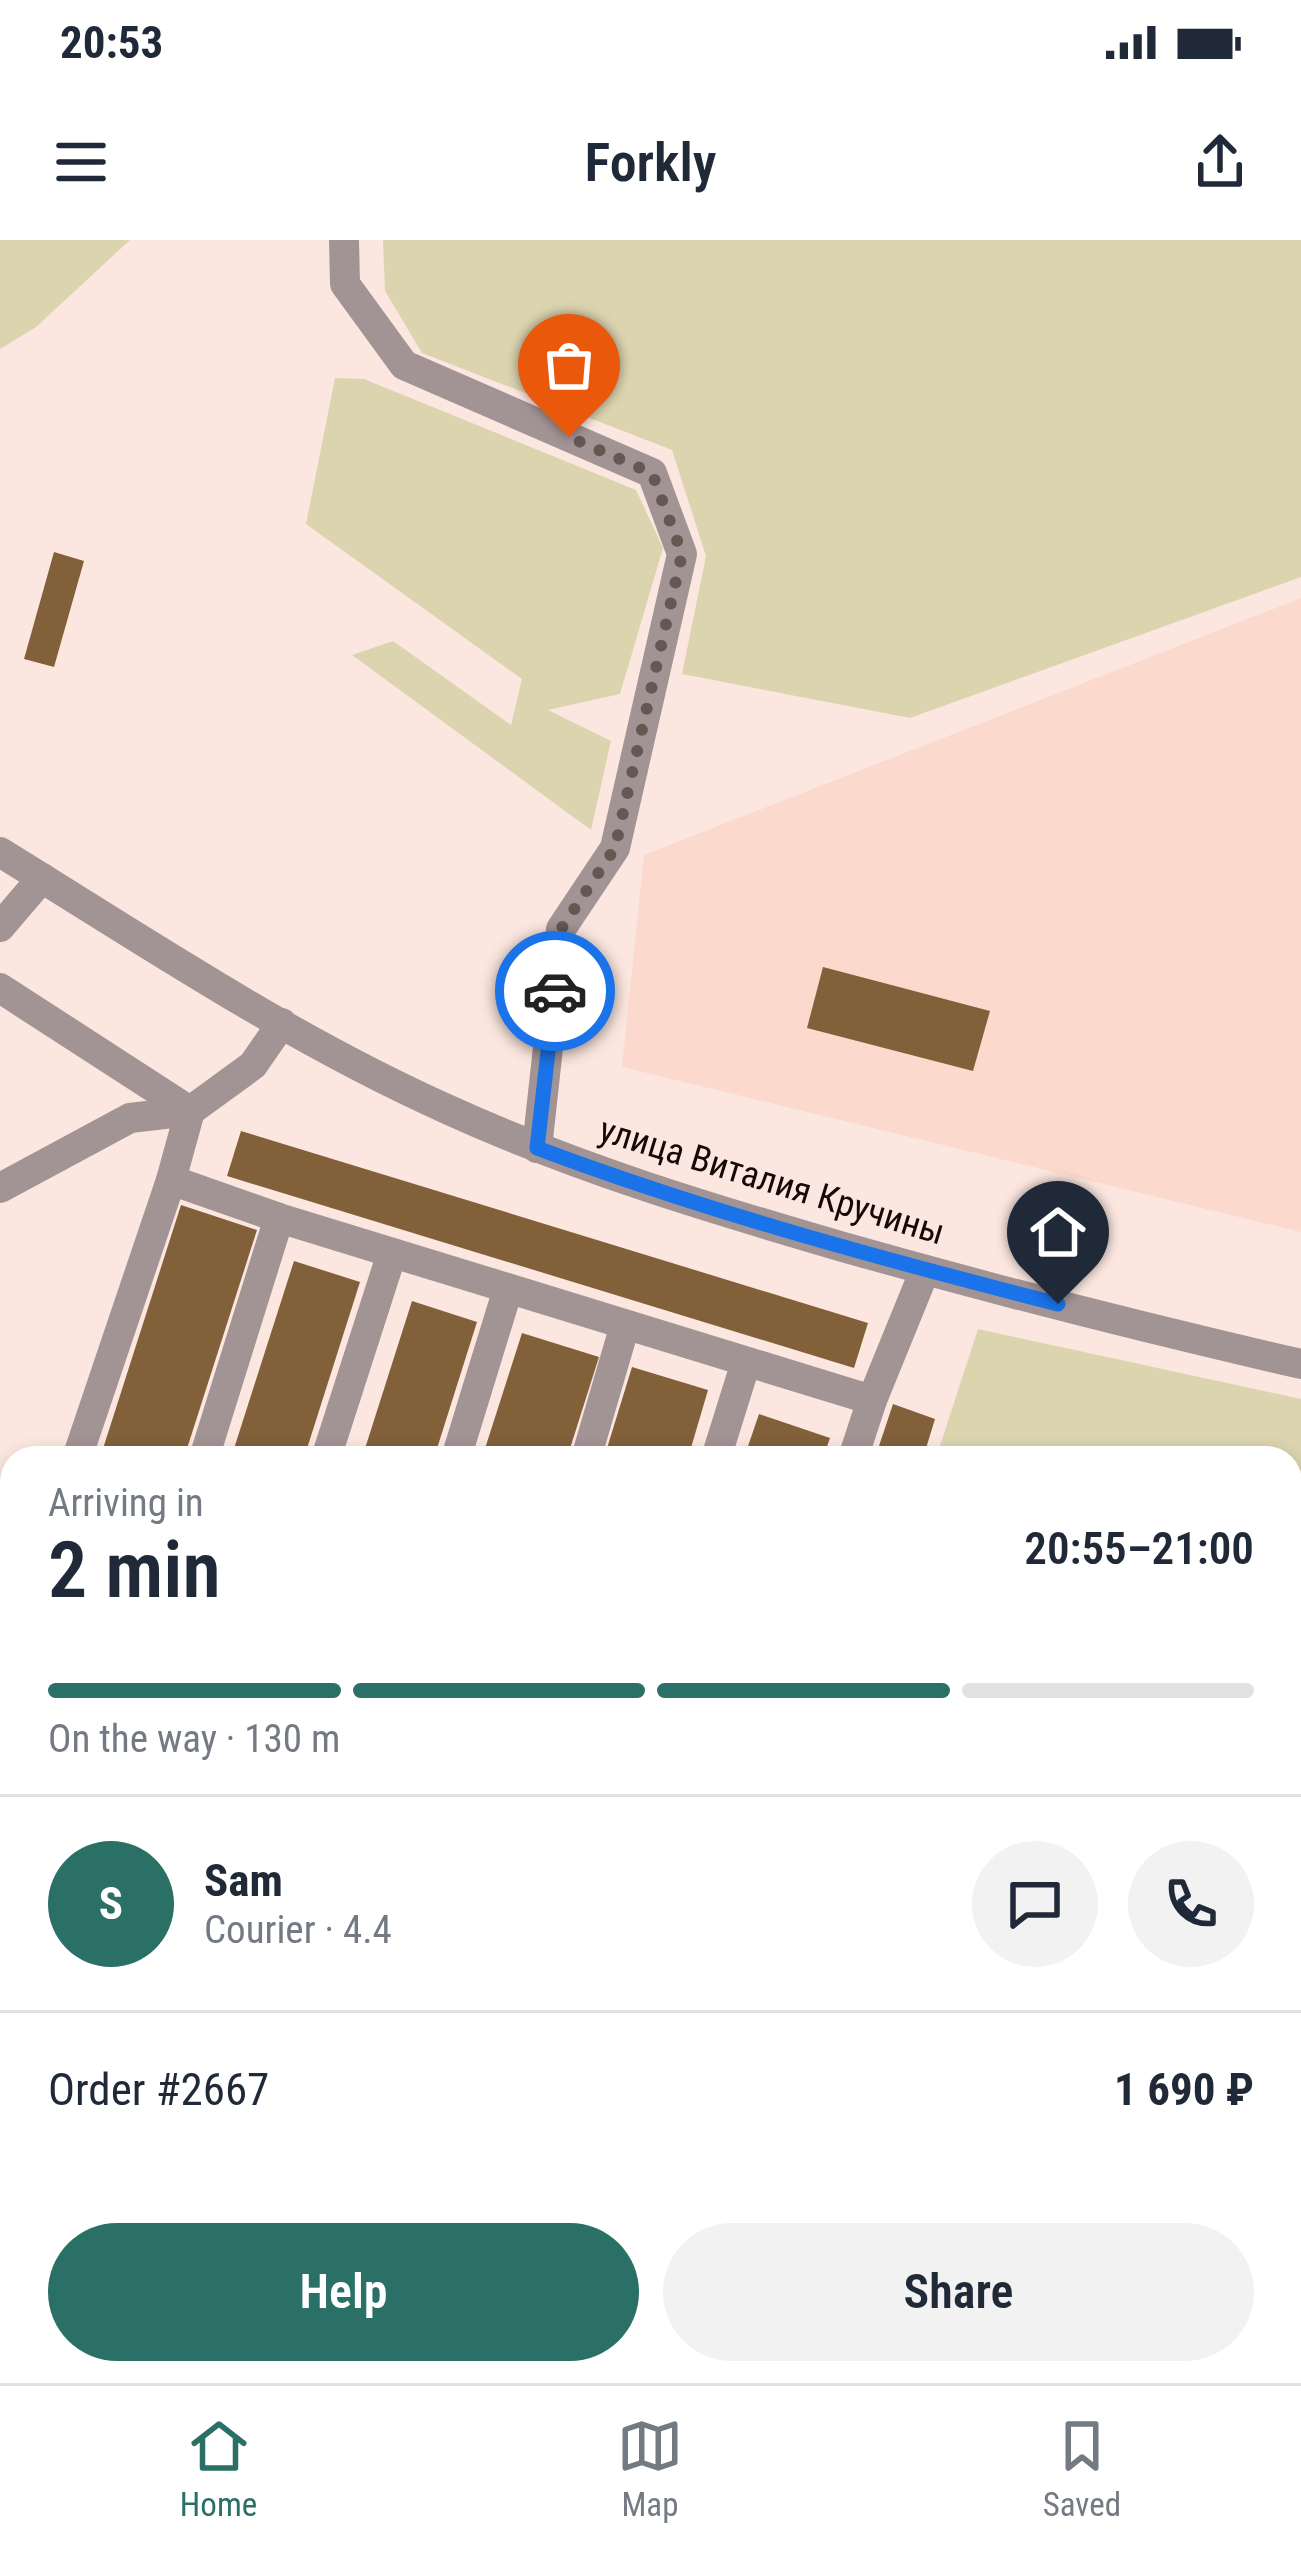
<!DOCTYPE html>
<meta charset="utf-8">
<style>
:root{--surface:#fff;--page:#f2f2f3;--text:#1f2937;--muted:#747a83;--line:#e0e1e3;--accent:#2a7067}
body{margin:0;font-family:"Roboto Condensed",sans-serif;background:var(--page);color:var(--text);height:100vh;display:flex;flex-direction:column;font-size:45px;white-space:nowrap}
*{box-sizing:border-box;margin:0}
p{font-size:39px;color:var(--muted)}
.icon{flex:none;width:66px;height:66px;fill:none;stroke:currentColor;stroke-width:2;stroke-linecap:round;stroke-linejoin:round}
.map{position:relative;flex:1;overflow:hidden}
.panel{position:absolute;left:0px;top:1206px;width:1302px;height:939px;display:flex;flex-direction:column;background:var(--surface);border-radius:36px 36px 0 0;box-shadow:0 6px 18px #0003}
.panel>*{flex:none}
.pin{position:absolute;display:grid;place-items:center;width:102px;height:102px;color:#fff;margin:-123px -51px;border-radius:50% 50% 50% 0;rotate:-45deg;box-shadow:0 0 12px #0007}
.pin .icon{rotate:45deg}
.courier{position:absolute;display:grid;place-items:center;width:120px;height:120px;margin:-60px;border:9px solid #1a73e8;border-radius:50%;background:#fff;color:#222;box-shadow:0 3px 15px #0007}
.headline em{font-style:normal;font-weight:600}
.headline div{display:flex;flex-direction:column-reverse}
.headline{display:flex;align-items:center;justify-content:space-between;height:204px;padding:0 48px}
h1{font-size:78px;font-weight:600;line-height:90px}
.bar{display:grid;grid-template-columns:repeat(4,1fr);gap:18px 12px;align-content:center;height:144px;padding:0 48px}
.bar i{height:15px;border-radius:9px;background:var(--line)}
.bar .current{background:var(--accent)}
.bar p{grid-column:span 4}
.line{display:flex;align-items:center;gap:30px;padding:0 48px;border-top:3px solid var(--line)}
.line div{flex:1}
.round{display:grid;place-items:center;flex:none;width:126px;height:126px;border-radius:63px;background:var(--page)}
.primary-button{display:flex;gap:24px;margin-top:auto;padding:24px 48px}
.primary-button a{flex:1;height:138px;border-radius:72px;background:var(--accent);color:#fff;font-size:48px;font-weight:600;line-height:138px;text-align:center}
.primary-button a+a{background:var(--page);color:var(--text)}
.status{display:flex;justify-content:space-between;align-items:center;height:84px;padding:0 60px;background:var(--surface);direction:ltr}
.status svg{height:33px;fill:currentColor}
header{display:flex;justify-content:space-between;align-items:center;height:156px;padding:0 48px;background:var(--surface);font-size:54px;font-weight:600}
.menu{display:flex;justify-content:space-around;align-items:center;height:168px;border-top:3px solid var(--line);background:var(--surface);font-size:33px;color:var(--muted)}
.menu a{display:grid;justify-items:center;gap:6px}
.menu .current{color:var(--accent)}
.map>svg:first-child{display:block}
</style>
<div class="status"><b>20:53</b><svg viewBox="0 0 49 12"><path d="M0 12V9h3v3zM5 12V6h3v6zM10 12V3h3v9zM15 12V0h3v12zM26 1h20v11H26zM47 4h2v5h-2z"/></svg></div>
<header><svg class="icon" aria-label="menu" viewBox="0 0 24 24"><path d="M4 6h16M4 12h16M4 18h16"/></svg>Forkly<svg class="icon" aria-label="share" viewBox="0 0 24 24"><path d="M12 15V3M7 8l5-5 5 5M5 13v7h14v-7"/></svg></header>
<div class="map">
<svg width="1301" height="2143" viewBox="0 0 1301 2143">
<rect width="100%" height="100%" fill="#fce7e0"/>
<path fill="#fbd9cd" d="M1301,358v634l-679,-165 22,-212z"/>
<g fill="#dcd4af">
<path d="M0,0h130l-94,87 -36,22z"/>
<path d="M383,0h918v337l-391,141 -228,-44 24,-118 -34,-106 -250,-97 -37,-62z"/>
<path d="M335,138l29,1 272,111 27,58 -43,146 -72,16 63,31 -20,89 -239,-175 41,-14 118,84 11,-46 -216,-155z"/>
<path d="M978,1089l323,70v188l-11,6v-135h-354z"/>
<path d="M0,1708l12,3v310l-12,6z"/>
<path d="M12,2125v8h292l4,10h-308v-11z"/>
</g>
<g fill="#82603a">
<path d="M54,312l30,9 -30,106 -30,-8z"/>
<path d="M823,727l167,44 -17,60 -166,-43z"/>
<path d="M241,891l627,192 -14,45 -627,-192z"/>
<path d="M181,965l76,25 -73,228h-84z"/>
<path d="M294,1021l66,21 -56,176h-73z"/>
<path d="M412,1061l65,21 -43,136h-72z"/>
<path d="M522,1093l77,24 -32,101h-85z"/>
<path d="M632,1127l76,23 -20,68h-84z"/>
<path d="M893,1164l42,15 -12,39h-48z"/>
<path d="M759,1174l71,24 -7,20h-79z"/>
<path d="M0,1616l12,4v63l-12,-3z"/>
<path d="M1290,2051l11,7v85h-67l6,-10h50z"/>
<path d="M607,2133h108l-5,10h-108z"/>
<path d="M827,2133h103l-6,10h-103z"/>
</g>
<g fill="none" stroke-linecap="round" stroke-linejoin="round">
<g stroke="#a29394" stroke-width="30">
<path d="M344,0l1,44 59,81 248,108 30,81 -67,294 -54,81 -24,219"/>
<path d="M0,612c146,90 292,188 449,258 127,58 260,98 394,137 152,43 305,82 458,117"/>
<path d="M0,687l42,-49"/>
<path d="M0,748l190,123 -60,7 -130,70"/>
<path d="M171,940l108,38 593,182 -19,58"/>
<path d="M872,1160l53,-130"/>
<path d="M77,1218l94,-278 19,-69 63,-46 29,-42"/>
<path d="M204,1218l75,-240"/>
<path d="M326,1218l66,-205"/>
<path d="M456,1218l52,-169"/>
<path d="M586,1218l39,-133"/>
<path d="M716,1218l30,-96"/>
<path d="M1290,1386l11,-6"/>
<path d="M0,1445l12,-36"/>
<path d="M1290,1528l11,16"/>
<path d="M0,1597l12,4"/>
<path d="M0,2084l12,-6"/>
<path d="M1003,2133l17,10"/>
</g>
</g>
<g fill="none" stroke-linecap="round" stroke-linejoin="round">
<path stroke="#655752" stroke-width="12" stroke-dasharray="0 21.6" d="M555,751l6,-62 54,-81 67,-294 -30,-81 -83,-36"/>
<path stroke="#1a73e8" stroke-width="15" d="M555,751l-18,157c170,64 345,111 521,156"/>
</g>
<g text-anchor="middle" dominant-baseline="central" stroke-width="10" stroke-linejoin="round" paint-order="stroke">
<g font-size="36" fill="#140906" stroke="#fce7e0">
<text transform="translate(772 941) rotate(17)">улица Виталия Кручины</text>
</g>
</g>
</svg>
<div class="pin" style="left:569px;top:197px;background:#ea580c"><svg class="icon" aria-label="bag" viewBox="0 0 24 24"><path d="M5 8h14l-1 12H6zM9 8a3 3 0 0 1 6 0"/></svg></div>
<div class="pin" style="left:1058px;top:1064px;background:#1f2937"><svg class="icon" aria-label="home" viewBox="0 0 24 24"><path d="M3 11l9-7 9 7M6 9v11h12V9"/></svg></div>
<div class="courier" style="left:555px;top:751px"><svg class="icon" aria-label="car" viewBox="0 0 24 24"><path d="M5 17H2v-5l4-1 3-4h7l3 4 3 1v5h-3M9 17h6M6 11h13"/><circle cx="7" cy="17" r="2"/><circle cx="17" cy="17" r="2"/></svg></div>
<section class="panel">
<div class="headline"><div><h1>2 min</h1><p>Arriving in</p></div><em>20:55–21:00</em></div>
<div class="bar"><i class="current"></i><i class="current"></i><i class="current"></i><i></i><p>On the way · 130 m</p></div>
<div class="line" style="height:216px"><b class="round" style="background:var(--accent);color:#fff">S</b><div><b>Sam</b><p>Courier · 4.4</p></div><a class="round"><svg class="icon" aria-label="chat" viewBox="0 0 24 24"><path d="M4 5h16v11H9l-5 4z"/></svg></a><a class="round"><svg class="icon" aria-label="phone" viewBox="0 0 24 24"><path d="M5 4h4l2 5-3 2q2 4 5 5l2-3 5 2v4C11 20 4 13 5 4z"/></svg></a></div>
<div class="line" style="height:156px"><div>Order #2667</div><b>1 690 ₽</b></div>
<div class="primary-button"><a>Help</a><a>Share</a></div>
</section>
</div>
<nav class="menu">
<a class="current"><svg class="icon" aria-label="home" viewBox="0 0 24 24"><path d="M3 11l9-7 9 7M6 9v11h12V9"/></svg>Home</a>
<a><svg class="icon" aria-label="map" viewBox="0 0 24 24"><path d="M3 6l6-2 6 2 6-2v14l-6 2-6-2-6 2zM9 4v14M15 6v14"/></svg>Map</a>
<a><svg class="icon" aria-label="saved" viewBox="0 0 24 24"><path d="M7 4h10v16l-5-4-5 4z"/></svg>Saved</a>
</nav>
